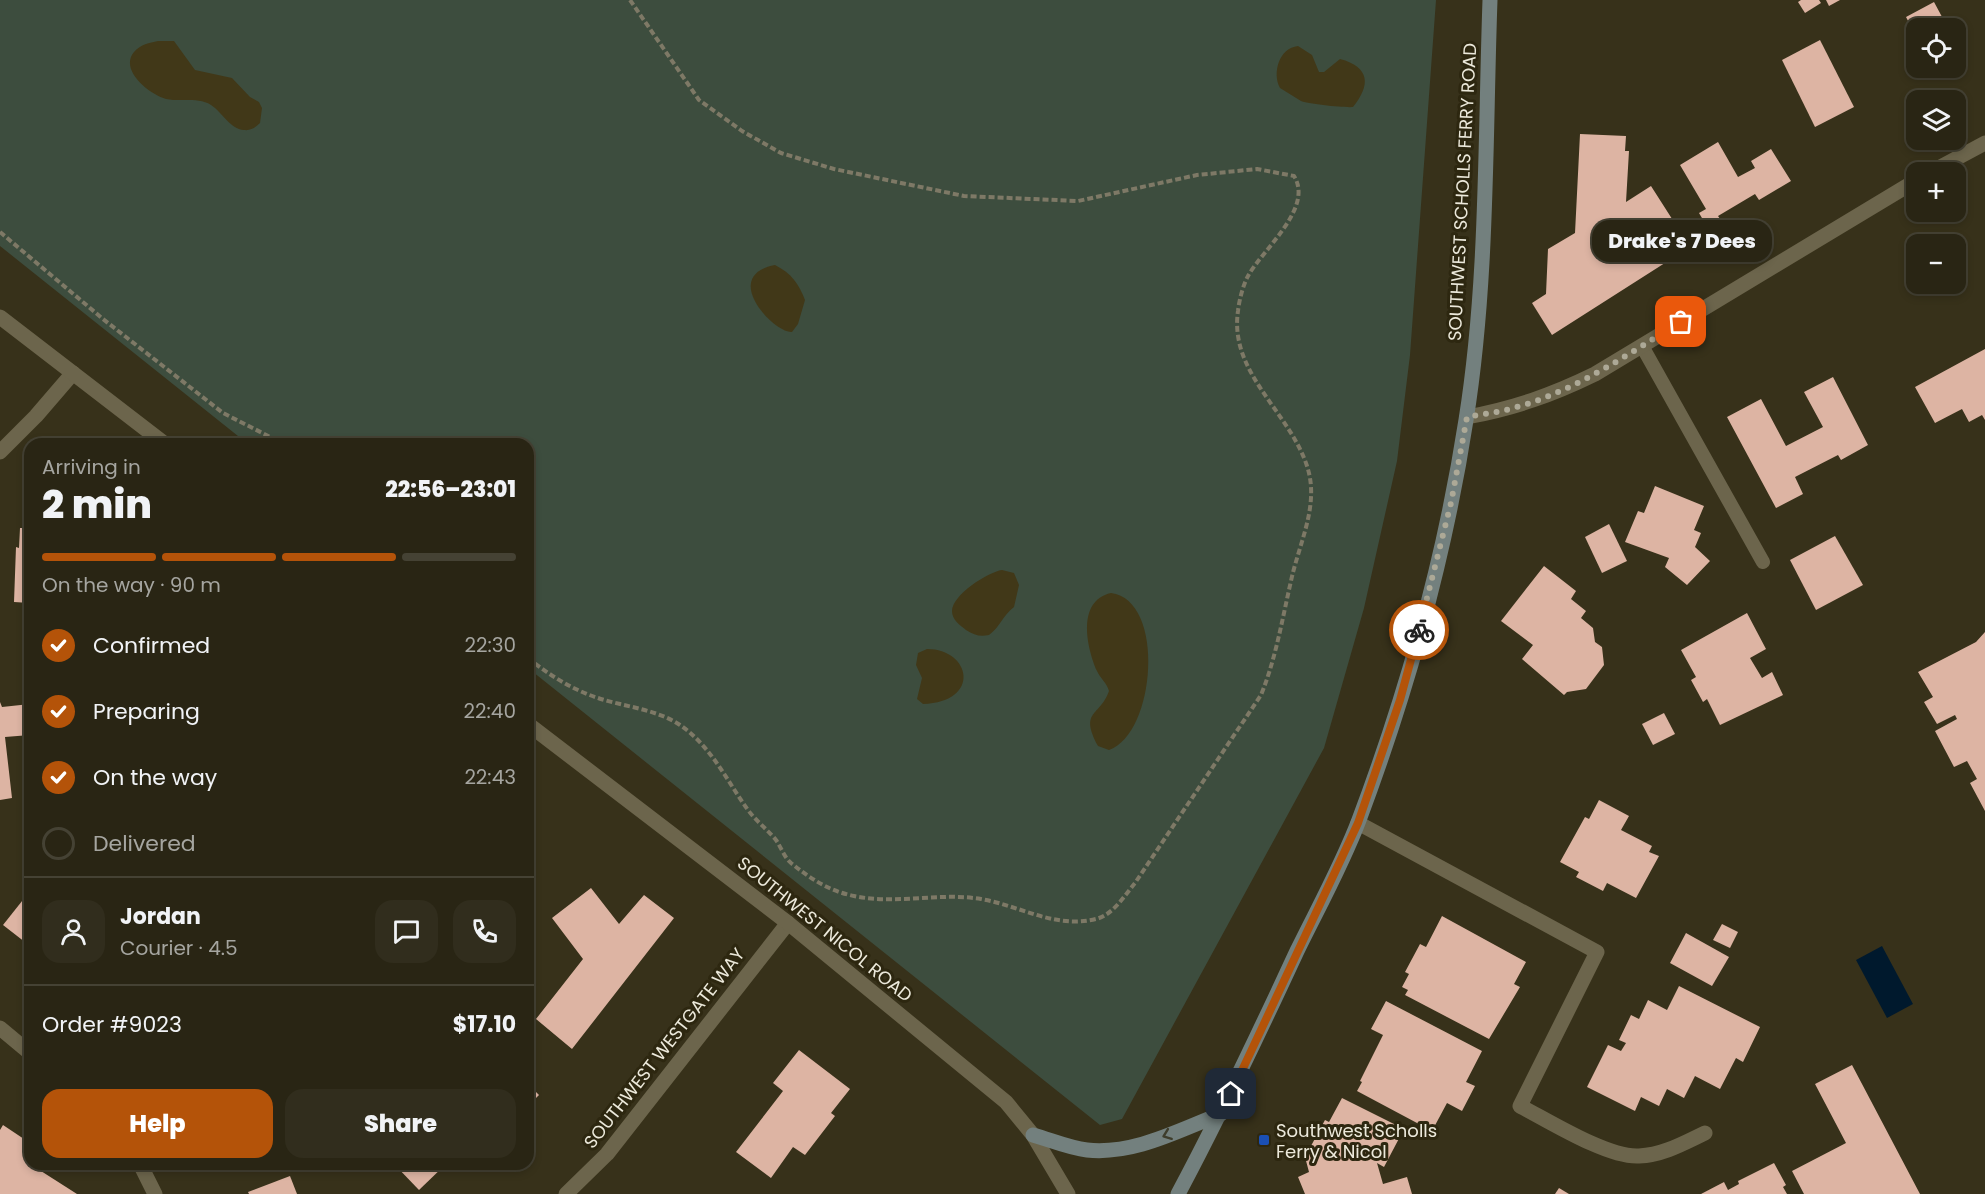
<!DOCTYPE html>
<meta charset="utf-8">
<style>
:root{--surface:#292514;--page:#312d1d;--text:#f1f3f6;--muted:#a5a5a0;--line:#454234;--accent:#b45309}
body{margin:0;font-family:Poppins,sans-serif;background:var(--page);color:var(--text);height:100vh;display:flex;flex-direction:column;font-size:22px;white-space:nowrap}
*{box-sizing:border-box;margin:0}
p{font-size:20px;color:var(--muted)}
.icon{flex:none;width:33px;height:33px;fill:none;stroke:currentColor;stroke-width:2;stroke-linecap:round;stroke-linejoin:round}
.map{position:relative;flex:1;overflow:hidden}
.drawer{position:absolute;left:24px;top:438px;width:510px;height:732px;display:flex;flex-direction:column;background:var(--surface);border-radius:18px;box-shadow:0 3px 9px #0003,0 0 0 2px var(--line)}
.drawer>*{flex:none}
.buttons{position:absolute;left:1906px;top:18px;display:grid;gap:12px}
.buttons a{display:grid;place-items:center;width:60px;height:60px;border-radius:12px;background:var(--surface);box-shadow:0 3px 9px #0003,0 0 0 2px var(--line);font-size:30px}
.pin{position:absolute;display:grid;place-items:center;width:51px;height:51px;color:#fff;margin:-26px;border-radius:12px;box-shadow:0 3px 9px #0006}
.courier{position:absolute;display:grid;place-items:center;width:60px;height:60px;margin:-30px;border:4px solid #b45309;border-radius:50%;background:#fff;color:#222;box-shadow:0 2px 8px #0007}
.bubble{position:absolute;height:42px;border-radius:18px;background:var(--surface);box-shadow:0 3px 9px #0003,0 0 0 2px var(--line);font-size:20px;font-weight:800;line-height:42px;text-align:center}
.overview em{font-style:normal;font-weight:800}
.overview div{display:flex;flex-direction:column-reverse}
.overview{display:flex;align-items:center;justify-content:space-between;height:102px;padding:0 18px}
h1{font-size:39px;font-weight:800;line-height:45px}
.bar{display:grid;grid-template-columns:repeat(4,1fr);gap:9px 6px;align-content:center;height:72px;padding:0 18px}
.bar i{height:8px;border-radius:4px;background:var(--line)}
.bar .active{background:var(--accent)}
.bar p{grid-column:span 4}
.line{display:flex;align-items:center;gap:15px;padding:0 18px;border-top:2px solid var(--line)}
.line div{flex:1}
.round{display:grid;place-items:center;flex:none;width:63px;height:63px;border-radius:18px;background:var(--page)}
ol{padding:0 18px;list-style:none}
li{display:flex;align-items:center;gap:18px;height:66px}
li p{margin-inline-start:auto}
li .icon{padding:6px;border-radius:50%;background:var(--accent);color:#fff;stroke-width:4}
li:last-child{color:var(--muted)}
li i{width:33px;height:33px;border:3px solid var(--line);border-radius:50%}
.cta{display:flex;gap:12px;margin-top:auto;padding:12px 18px}
.cta a{flex:1;height:69px;border-radius:18px;background:var(--accent);color:#fff;font-size:24px;font-weight:800;line-height:69px;text-align:center}
.cta a+a{background:var(--page);color:var(--text)}
.map>svg:first-child{display:block}
</style>
<div class="map">
<svg width="1985" height="1194" viewBox="0 0 1985 1194">
<rect width="100%" height="100%" fill="#37311a"/>
<path fill="#3d4d3e" d="M0,0h1436l-26,355 -13,106 -33,147 -40,140 -202,371 -22,6 -572,-457v-224h-280l-248,-198z"/>
<g fill="#413818">
<path d="M158,41h16l21,29 37,8 18,19 9,5 3,6 -2,15c-4,4 -9,8 -16,7 -14,-1 -22,-18 -33,-25 -13,-8 -31,-3 -45,-6 -17,-5 -47,-29 -32,-47 7,-8 15,-9 24,-11z"/>
<path d="M1298,46l14,9 7,17h5l16,-13c30,8 31,26 13,48 -6,1 -46,-3 -52,-6 -7,-4 -14,-9 -21,-13 -8,-15 -1,-40 18,-42z"/>
<path d="M775,265c16,8 24,19 30,35l-7,24 -6,8c-17,2 -73,-56 -17,-67z"/>
<path d="M1002,570l12,3 5,12 -5,22c-11,8 -14,20 -25,28 -9,2 -15,0 -23,-5 -6,-5 -14,-10 -14,-19 0,-16 36,-39 50,-41z"/>
<path d="M1111,593c55,7 45,141 -2,157l-11,-4c-19,-36 2,-29 11,-55 -2,-8 -9,-13 -12,-20 -10,-23 -21,-70 14,-78z"/>
<path d="M927,649c44,0 55,53 -4,55l-6,-5 5,-21 -6,-13 2,-12z"/>
</g>
<path fill="#00192d" d="M1882,946l31,58 -26,14 -31,-58z"/>
<g fill="#ddb4a3">
<path d="M1801,0h18l2,3 -16,10 -7,-11z"/>
<path d="M1826,0h14l-11,6z"/>
<path d="M1934,2l14,26h-31v10l-11,-21z"/>
<path d="M1820,40l34,67 -39,20 -33,-67z"/>
<path d="M1580,134l46,2 -1,15h4l-3,51 25,-16 39,61 -138,88 -20,-32 14,-9 2,-45 27,-16z"/>
<path d="M1718,142l20,35 17,-9 -4,-7 20,-12 20,32 -32,19 -4,-6 -37,22 4,6 -13,8 -10,-17 7,-4 -26,-44z"/>
<path d="M1985,349v71l-3,-5 -13,7 -7,-13 -27,14 -20,-36z"/>
<path d="M1833,377l35,68 -27,15 -3,-5 -43,22 8,17 -27,14 -49,-91 34,-18 25,47 37,-19 -19,-35z"/>
<path d="M1655,486l49,20 -10,24 7,3 -6,14 15,14 -23,24 -22,-18 4,-9 -44,-16 13,-31 6,2z"/>
<path d="M1609,524l18,37 -25,12 -17,-36z"/>
<path d="M20,528h10v75l-16,-1 2,-55 3,1z"/>
<path d="M1835,536l28,49 -47,25 -26,-50z"/>
<path d="M1544,566l32,25 -5,8 15,12 -5,7 12,10 2,14 7,5 2,18 -18,24 -19,3 -3,3 -42,-36 11,-14 -32,-24z"/>
<path d="M1747,613l19,36 -16,9 12,20 10,-6 11,23 -63,30 -13,-26 -4,3 -12,-22 5,-3 -15,-27z"/>
<path d="M1985,632v179l-15,-28 7,-4 -10,-18 -13,6 -19,-36 22,-12 -2,-4 -18,9 -13,-22 9,-5 -15,-25 58,-30z"/>
<path d="M0,702l2,5 28,-3v31l-25,2 7,61 -12,2z"/>
<path d="M1664,713l11,21 -22,11 -11,-21z"/>
<path d="M1599,800l30,16 -8,14 31,16 -3,6 10,4 -23,42 -29,-15 -4,8 -27,-14 3,-5 -19,-10 25,-45 4,2z"/>
<path d="M591,888l28,36 25,-29 30,23 -102,131 -36,-30 47,-60 -31,-41z"/>
<path d="M30,891v55l-27,-21z"/>
<path d="M1442,916l84,46 -12,22 6,3 -31,52 -84,-44 3,-5 -6,-3 7,-13 -4,-2 15,-28 6,3z"/>
<path d="M1722,924l16,8 -8,16 -17,-8z"/>
<path d="M1686,933l43,24 -17,29 -42,-23z"/>
<path d="M1679,986l81,41 -17,35 -7,-4 -16,31 -25,-13 -11,22 -17,-9 -8,17 -18,-9 -6,14 -48,-24 21,-42 13,6 5,-8 -7,-3 12,-25 8,4 9,-19 19,10z"/>
<path d="M1386,1001l96,50 -16,31 9,4 -13,25 -15,-8 -15,28 -75,-40 5,-9 -2,-1 23,-46 -12,-6z"/>
<path d="M799,1050l51,39 -19,24 4,3 -30,39 -12,-8 -22,31 -35,-26 47,-61 -10,-8z"/>
<path d="M1852,1065l68,129h-116l-12,-23 54,-28 -31,-59z"/>
<path d="M528,1084l11,11 -11,11z"/>
<path d="M1342,1098l62,31 -20,38 -7,-4 6,21 24,-7 5,17h-107l-7,-17 11,-5 -4,-15 20,-37 4,2z"/>
<path d="M3,1125l27,18v21l47,30h-77v-64z"/>
<path d="M1774,1163l12,22 -3,2 4,7h-86l23,-12 4,8 11,-6 -1,-3z"/>
<path d="M394,1164h52l-27,26z"/>
<path d="M290,1176l7,18h-48l-1,-2z"/>
<path d="M1559,1188l10,6h-14z"/>
</g>
<g fill="none" stroke-linecap="round" stroke-linejoin="round">
<g stroke="#7e7966" stroke-width="4" stroke-dasharray="6 3" stroke-linecap="butt">
<path d="M0,232l103,87 120,94 61,31"/>
<path d="M528,658c21,17 45,32 70,40 27,9 58,11 82,27 31,21 47,56 68,85 8,11 19,19 28,30 5,7 8,17 15,23 20,16 38,28 63,33 42,9 85,-4 127,3 40,7 74,30 115,20 17,-4 29,-24 39,-36l126,-188c15,-37 21,-75 30,-114 8,-38 29,-76 16,-115 -18,-55 -78,-93 -69,-155 1,-10 5,-26 10,-35 15,-27 66,-68 46,-100l-37,-7 -60,6 -119,26 -114,-5 -130,-27 -53,-16 -39,-22 -43,-31 -69,-100"/>
</g>
<path stroke="#6c654c" stroke-width="14" d="M1642,346l121,216"/>
<g stroke="#6c654c" stroke-width="15">
<path d="M0,452l36,-36 37,-43"/>
<path d="M1358,823l239,129 -77,154c29,15 88,52 119,50 24,-1 45,-13 66,-23"/>
<path d="M0,1028l30,25"/>
<path d="M140,1164l15,30"/>
<path d="M566,1194l41,-40 181,-231"/>
</g>
<g stroke="#6c654c" stroke-width="15">
<path d="M1931,172l54,-29"/>
<path d="M0,317l165,127"/>
<path d="M1467,417c48,-9 85,-22 128,-43l322,-194"/>
<path d="M528,724l260,199 218,179 27,33 35,59"/>
</g>
<g stroke="#73807e" stroke-width="15">
<path d="M1033,1135c18,5 36,13 54,15 47,5 92,-20 134,-36"/>
<path d="M1178,1194c43,-80 81,-161 119,-243 21,-43 45,-86 62,-131 48,-128 86,-264 107,-400 22,-138 19,-281 24,-420"/>
</g>
</g>
<defs><path id="oneway-chevron" d="M-2-3.5L2.5 0L-2 3.5" fill="none" stroke-width="1.6" stroke-linecap="round" stroke-linejoin="round" transform="scale(1.5)"/></defs>
<use stroke="#3e3d2c" href="#oneway-chevron" transform="translate(1167 1135) rotate(159)"/>
<g fill="none" stroke-linecap="round" stroke-linejoin="round">
<path stroke="#ada997" stroke-width="6" stroke-dasharray="0 10.8" d="M1419,630l32,-127 16,-86c17,-3 34,-5 50,-10 60,-17 111,-53 164,-85"/>
<path stroke="#b45309" stroke-width="8" d="M1231,1094l127,-271 42,-123 19,-70"/>
</g>
<rect fill="#1a4fb4" stroke="#2d2710" stroke-width="2" x="1258" y="1134" width="12" height="12" rx="3"/>
<g text-anchor="middle" dominant-baseline="central" stroke-width="6" stroke-linejoin="round" paint-order="stroke">
<g font-size="18" fill="#ece9db" stroke="#2d2710">
<text transform="translate(1462 192) rotate(-87)">SOUTHWEST SCHOLLS FERRY ROAD</text>
<text transform="translate(825 929) rotate(39)">SOUTHWEST NICOL ROAD</text>
<text transform="translate(664 1048) rotate(-52)">SOUTHWEST WESTGATE WAY</text>
</g>
<g font-size="18" fill="#ece9db" stroke="#2d2710" text-anchor="start">
<text x="1276" y="1130">Southwest Scholls<tspan x="1276" dy="21">Ferry &amp; Nicol</tspan></text>
</g>
</g>
</svg>
<div class="buttons">
<a><svg class="icon" aria-label="locate" viewBox="0 0 24 24"><circle cx="12" cy="12" r="6"/><path d="M12 2v4M12 18v4M2 12h4M18 12h4"/></svg></a>
<a><svg class="icon" aria-label="layers" viewBox="0 0 24 24"><path d="M12 4l9 5-9 5-9-5zM3 14l9 5 9-5"/></svg></a>
<a>+</a>
<a>−</a>
</div>
<div class="pin" style="left:1681px;top:322px;background:#ea580c"><svg class="icon" aria-label="bag" viewBox="0 0 24 24"><path d="M5 8h14l-1 12H6zM9 8a3 3 0 0 1 6 0"/></svg></div>
<div class="pin" style="left:1231px;top:1094px;background:#1f2937"><svg class="icon" aria-label="home" viewBox="0 0 24 24"><path d="M3 11l9-7 9 7M6 9v11h12V9"/></svg></div>
<div class="courier" style="left:1419px;top:630px"><svg class="icon" aria-label="bike" viewBox="0 0 24 24"><circle cx="6" cy="16" r="4"/><circle cx="18" cy="16" r="4"/><path d="M6 16l4-8h5l3 8M10 8l3 8H6M13 5h3"/></svg></div>
<div class="bubble" style="left:1592px;top:220px;width:180px">Drake's 7 Dees</div>
<section class="drawer">
<div class="overview"><div><h1>2 min</h1><p>Arriving in</p></div><em>22:56–23:01</em></div>
<div class="bar"><i class="active"></i><i class="active"></i><i class="active"></i><i></i><p>On the way · 90 m</p></div>
<ol>
<li><svg class="icon" aria-label="check" viewBox="0 0 24 24"><path d="M5 12l5 5 9-10"/></svg>Confirmed<p>22:30</p></li>
<li><svg class="icon" aria-label="check" viewBox="0 0 24 24"><path d="M5 12l5 5 9-10"/></svg>Preparing<p>22:40</p></li>
<li><svg class="icon" aria-label="check" viewBox="0 0 24 24"><path d="M5 12l5 5 9-10"/></svg>On the way<p>22:43</p></li>
<li><i></i>Delivered</li>
</ol>
<div class="line" style="height:108px"><a class="round"><svg class="icon" aria-label="person" viewBox="0 0 24 24"><circle cx="12" cy="8" r="4"/><path d="M4 21q1-7 8-7t8 7"/></svg></a><div><b>Jordan</b><p>Courier · 4.5</p></div><a class="round"><svg class="icon" aria-label="chat" viewBox="0 0 24 24"><path d="M4 5h16v11H9l-5 4z"/></svg></a><a class="round"><svg class="icon" aria-label="phone" viewBox="0 0 24 24"><path d="M5 4h4l2 5-3 2q2 4 5 5l2-3 5 2v4C11 20 4 13 5 4z"/></svg></a></div>
<div class="line" style="height:78px"><div>Order #9023</div><b>$17.10</b></div>
<div class="cta"><a>Help</a><a>Share</a></div>
</section>
</div>
